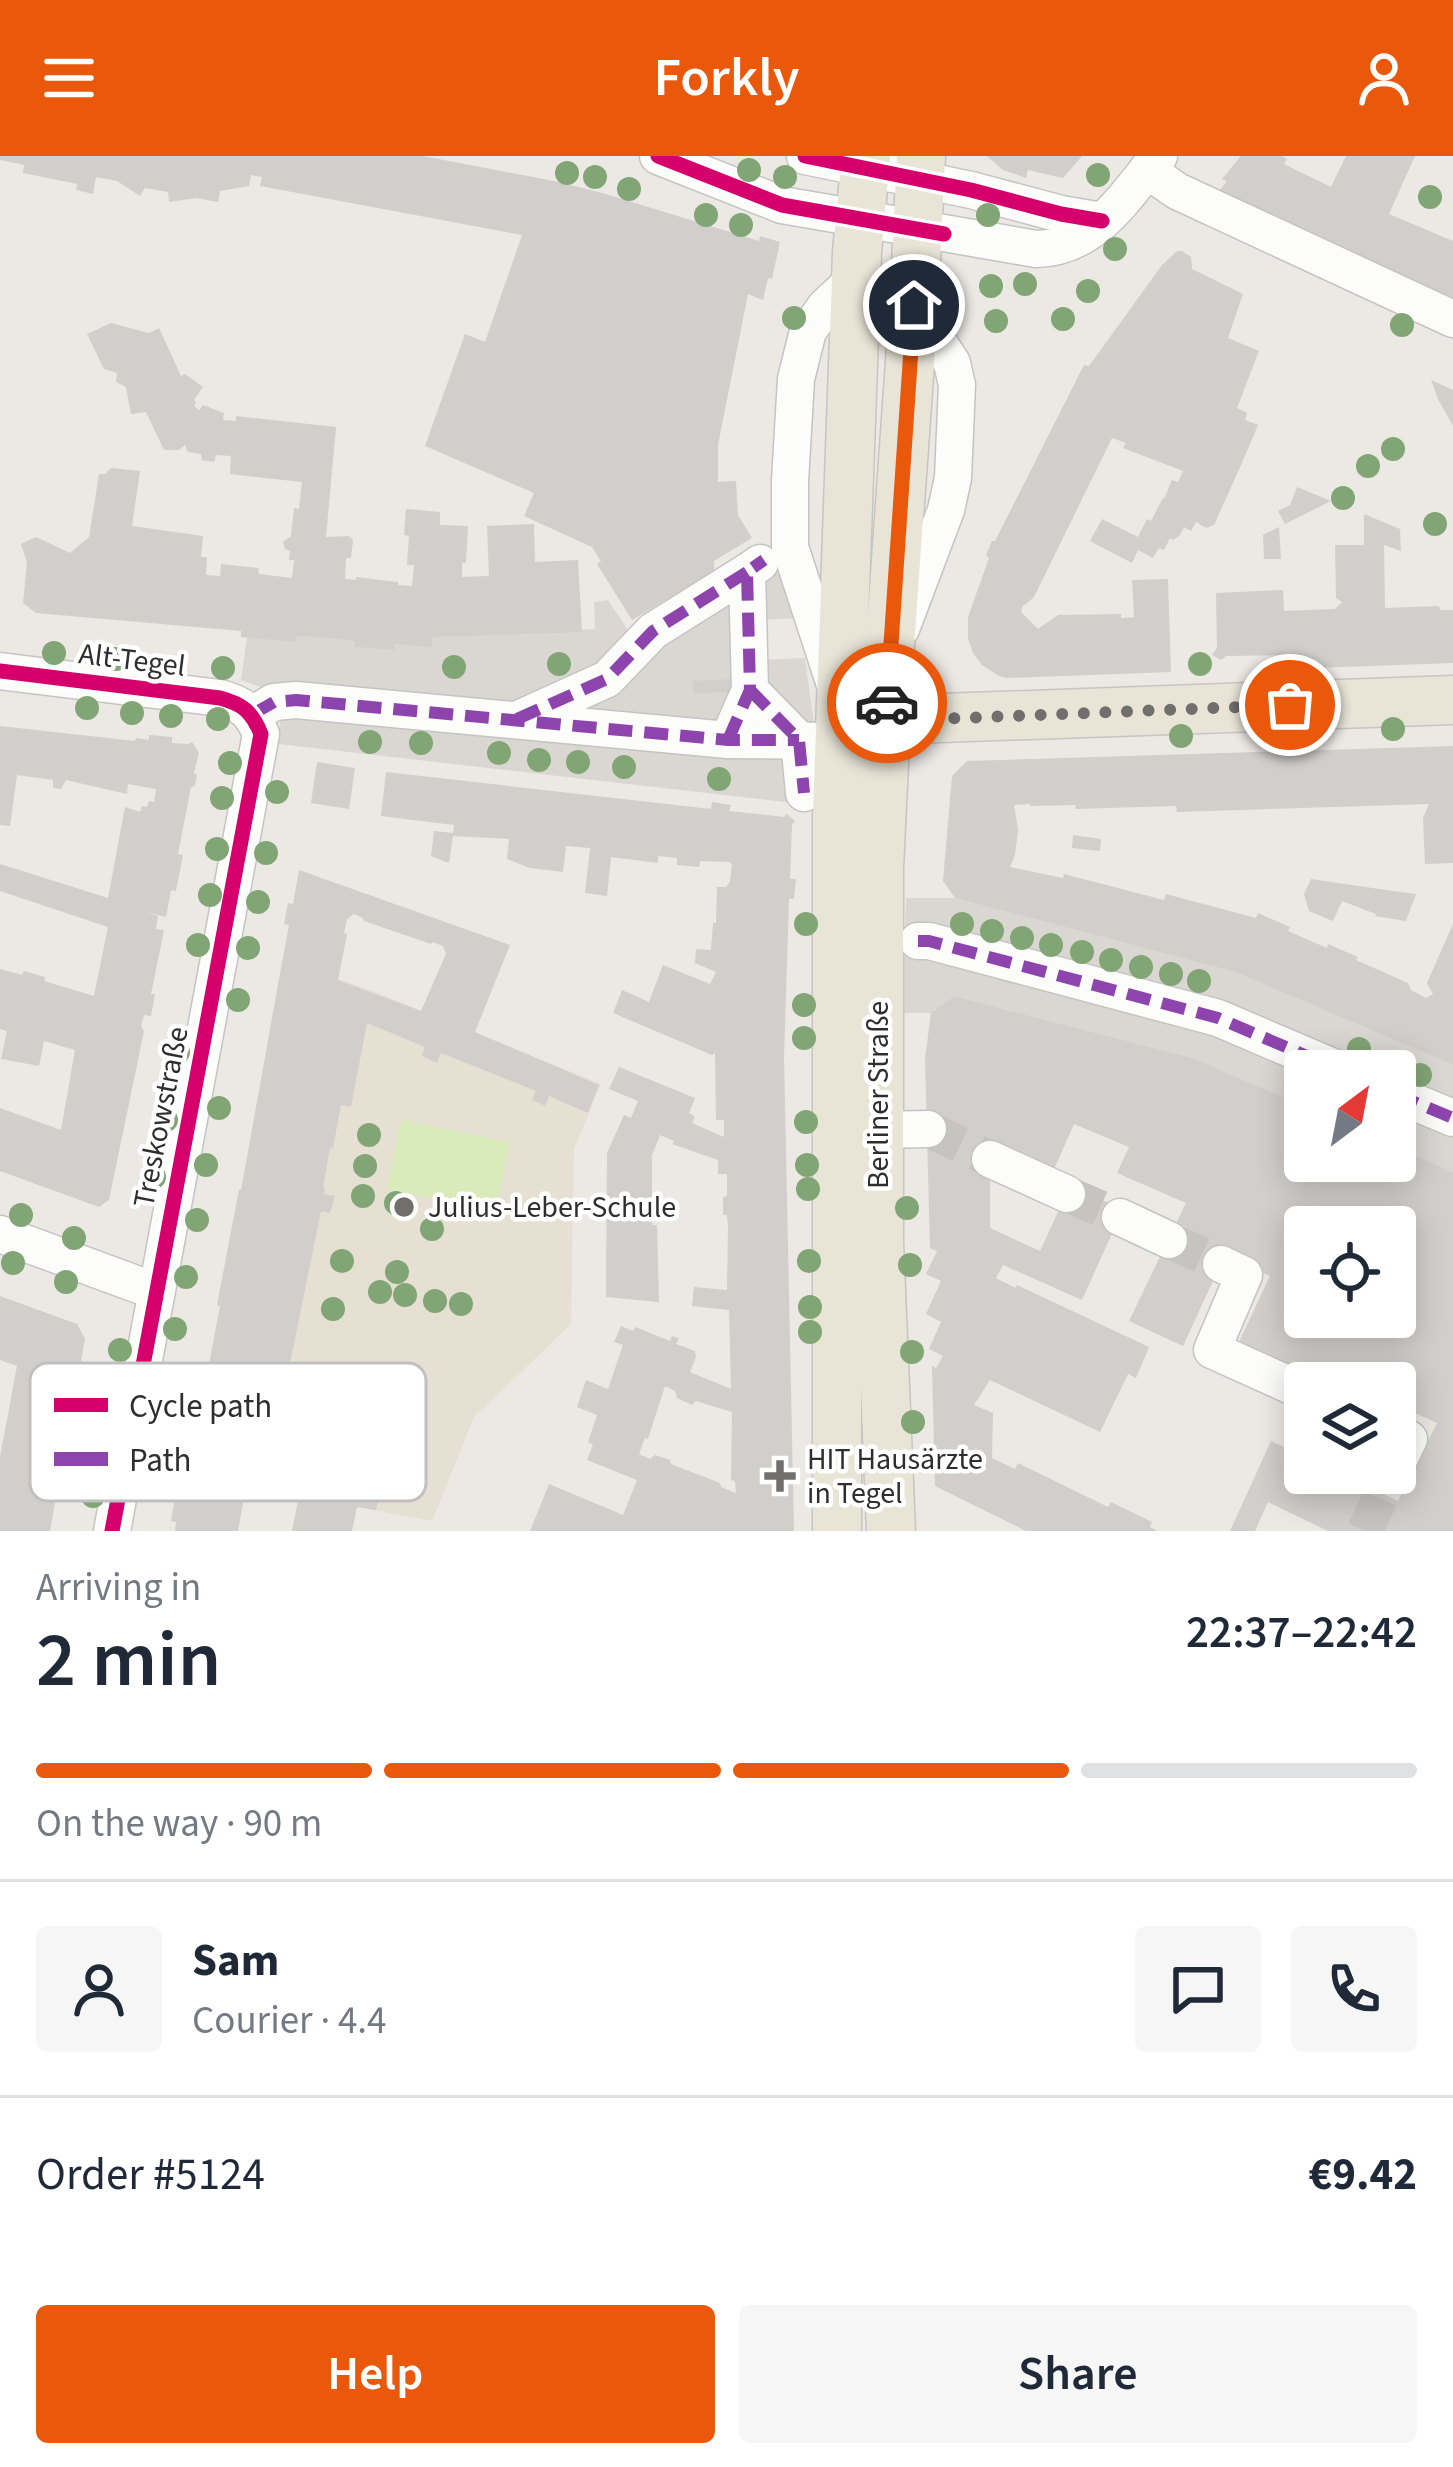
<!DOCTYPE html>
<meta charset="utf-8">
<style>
:root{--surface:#fff;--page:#f6f6f7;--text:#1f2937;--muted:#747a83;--line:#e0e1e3;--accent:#ea580c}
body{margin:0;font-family:"Source Sans 3",sans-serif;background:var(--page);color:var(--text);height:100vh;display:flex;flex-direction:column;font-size:45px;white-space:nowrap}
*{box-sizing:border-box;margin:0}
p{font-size:39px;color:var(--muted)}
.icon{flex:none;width:66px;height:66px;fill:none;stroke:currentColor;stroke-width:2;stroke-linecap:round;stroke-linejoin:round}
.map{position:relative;height:1375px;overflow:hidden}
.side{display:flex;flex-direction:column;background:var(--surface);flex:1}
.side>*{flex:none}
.needle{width:78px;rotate:32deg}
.tools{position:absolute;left:1284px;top:894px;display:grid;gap:24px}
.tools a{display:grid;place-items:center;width:132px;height:132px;border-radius:12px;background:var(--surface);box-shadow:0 6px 30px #0003;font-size:60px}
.pin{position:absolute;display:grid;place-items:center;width:102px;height:102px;color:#fff;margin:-51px;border:6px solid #fff;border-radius:50%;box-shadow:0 3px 12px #0007}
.courier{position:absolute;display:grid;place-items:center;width:120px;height:120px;margin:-60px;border:9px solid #ea580c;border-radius:50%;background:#fff;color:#222;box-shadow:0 3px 15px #0007}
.summary em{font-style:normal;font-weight:600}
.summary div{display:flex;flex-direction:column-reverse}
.summary{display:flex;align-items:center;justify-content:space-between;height:204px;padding:0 36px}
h1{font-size:78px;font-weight:600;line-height:90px}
.bar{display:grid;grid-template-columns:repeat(4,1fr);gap:18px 12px;align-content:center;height:144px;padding:0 36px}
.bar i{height:15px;border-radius:9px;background:var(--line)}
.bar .current{background:var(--accent)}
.bar p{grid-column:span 4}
.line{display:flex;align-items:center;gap:30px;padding:0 36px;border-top:3px solid var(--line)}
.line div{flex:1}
.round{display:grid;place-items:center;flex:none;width:126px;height:126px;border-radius:12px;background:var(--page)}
.cta{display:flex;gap:24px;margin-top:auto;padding:24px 36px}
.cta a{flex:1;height:138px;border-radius:12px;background:var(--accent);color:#fff;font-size:48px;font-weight:600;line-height:138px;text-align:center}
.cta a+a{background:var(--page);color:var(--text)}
header{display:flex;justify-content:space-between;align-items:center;height:156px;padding:0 36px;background:var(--accent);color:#fff;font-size:54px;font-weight:600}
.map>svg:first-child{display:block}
</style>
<header><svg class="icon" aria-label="menu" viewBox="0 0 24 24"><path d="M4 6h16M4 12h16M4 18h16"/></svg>Forkly<svg class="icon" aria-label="person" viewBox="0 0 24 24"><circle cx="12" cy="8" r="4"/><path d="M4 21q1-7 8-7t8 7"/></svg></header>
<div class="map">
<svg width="1453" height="1375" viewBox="0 0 1453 1375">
<rect width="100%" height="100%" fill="#ece8e4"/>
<path fill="#e6e0d3" d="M282,804l91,31 228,93 -27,65 -3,175 -97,93 -42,104 -246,-46 9,-48h3l22,-120 -3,-2 22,-115 3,-1z"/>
<path fill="#d9eabb" d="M401,964l109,22 -14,69 -109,-22z"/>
<g fill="#dad6d2">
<path d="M784,397l11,65 -34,2 2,40 42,-2 11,82 -22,63 -515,-59 1,-26 -11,-22 -11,-10 -17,-6 6,-43 48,5 2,-6 19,1 39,4v6l39,3 1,-6 36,4 2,-11 162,-8 -1,-27 14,-2 21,32z"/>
<path d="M906,742h49l280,74 218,93v107l-58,-26v-75h-90v36l-109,-48 -242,-63 -23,17h-28z"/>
</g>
<g fill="#d1cecb" fill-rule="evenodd">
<path d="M0,0h423l136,26 47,12 153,47 1,-5 20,6 -8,37 -4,-1 -5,22 -15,-6 -30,151v37l18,-1 2,34 14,23 -38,23v10l-82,49 -35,-56 4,-3 -9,-14 -68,-31 10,-23 -109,-47 40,-112 20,8 37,-107 -262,-49 2,-9 -11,-2 -2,11 -29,5 -2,11 -22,-4 -27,4 -1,-10 -23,-4 -5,8 -23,-15 -21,-4 -3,17 -17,-4 1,-6 -54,-11 1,-8 -24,-5z"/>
<path d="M987,0h95l-19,22 -35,-8 -2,8 -14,-5 -9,-3z"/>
<path d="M1241,0h40l6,3 -3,5 47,23 15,-31h69l-26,58 64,27v70l-237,-116 11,-14 -5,-2z"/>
<path d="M1177,95h5l9,6 1,12 51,25 -15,44 31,13 -22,57 10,5 -2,7 13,5 -17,40 -27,60 -8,3 -10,-6 -5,9 -7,-4 -4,8 -7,5 -3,-2 -6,12 -5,-2 -6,10 -15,-8 -6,13 -42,-22 12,-22 36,18 9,-18 4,2 12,-23 1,1 8,-19 6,2 5,-11 -60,-23 3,-5 -14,-5 -78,159 -12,10 -1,5 17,17 20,-14 63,-1v4l13,-1 -2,-37 36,-1 3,93 -165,6 -7,-2 -17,-11 -9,-12 -5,-14v-22l21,-59 -3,-3 6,-14h3l89,-176 5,1 73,-101z"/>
<path d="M111,167l38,10 10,-5 22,48 4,-2 18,13 -9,13 2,2 -2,4 5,4 4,-5 21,8 -1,7 13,1v-5l100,11 -10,110 23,-1 4,4 -2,18h-5l-1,21 11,1v-3l42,5v3l14,1 2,-21h-7l2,-29 -5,-1 2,-26 34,3v13l28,1 -2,37h-4v14l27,-1 -2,-50 47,-2 1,38 43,-2 4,72 -149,5 -1,11 -37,-4 -1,6 -40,-3 1,-6 -39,-4 -19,-1 -1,6 -55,-5v-6l-205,-18 -13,-10 4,-41 -6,-18 15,-7 34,16 19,-16 10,-63h6l6,-6 29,3 -8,55 71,10 -2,21h6l-1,18 14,1 1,-12 37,4 1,6 33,4 2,-18h-5l1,-9 -5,-2 -2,-7 8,-6 3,-28 5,1 3,-27 -72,-8 1,-18 -15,-1 -2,7 -12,-2 -1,-6 -13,-2 -3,-7 -6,5h-15l-18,-38 -15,2 -5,-27 -10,-5 1,-9 -13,-4 -17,-35z"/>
<path d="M1431,224l22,10v36l-15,-27z"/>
<path d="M1297,331l34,14 -46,23 -7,-13 12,-6z"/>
<path d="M1364,358l36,15 1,22 -17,-6 1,63 54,-2 1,4h13v53l-167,6 -1,-14 -59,1 -5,4 -9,-5 5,-7 -1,-55 67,-3 1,21 51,-2 7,-7 -6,-4 -1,-53h29z"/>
<path d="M1279,371l2,32h-17l-1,-24z"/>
<path d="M734,523v13l-41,1v-12z"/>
<path d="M0,570l135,15 1,-3 13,2v-5l23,2v6l16,1 4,-2 7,11 -5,20 3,2 -2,11 -4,1 -13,67 5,1 -7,36 -5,-1 -5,27 -20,-5 12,4 -2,13 8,1 -13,64h4l-4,22 -7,-1 -3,11 3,5 -35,169 -10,7 -99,-36v-63l61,22 14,-80 -31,-9 -5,25 -38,-7 6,-28 -7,-2v-60l22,6 2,-4 21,6 -1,4 50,15 14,-69 -108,-36v-27l108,34 17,-91 15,5 2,-6 5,1 2,-6 5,1 2,-13 -28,-5 -1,10 -61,-14 -5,9 -8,-1v-8l-36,-5 -7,51 -10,-1z"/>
<path d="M1453,590v117l-28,1 -2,-46 6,-14 -252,8 -1,-6 -101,3 1,-4 -46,1v-2l-16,1 4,25 -3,25 -5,12 53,11 1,-4 100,26 2,-6 90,24 2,-5 32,14 -2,4 39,17 1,-4 30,13 -2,3 52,23 3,7 15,8 7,-4 -6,-11 26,-59v141l-218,-93 -280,-74 -12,-17 9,-105 15,-15z"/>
<path d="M317,606l38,6 -6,41 -38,-6z"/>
<path d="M386,616l325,37 1,-7 19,3 -2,6 55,6 3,-3 8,7 -3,4 -2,54h6l-2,20h-5l-5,157 10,475h-264l19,-47 74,31 14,-35 -50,-20 6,-15 -5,-3 9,-27 -20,-8 9,-27 22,9 15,-44 -9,-3 7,-16 12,5 2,-4 35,14 2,-5 7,2 -3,6 19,7 1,6 -6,15 41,17 -2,-79 -37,-4 2,-19 33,3 1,-63 -1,-12h-4v-18l4,-1v-22h-9v-14l-46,-16 2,-3 -14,-6 -8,20v70h5l2,77 -53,-5 1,-144 17,-38 7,3 7,-17 -29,-12 10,-22 76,31 -6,15 6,4 -3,6 32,14v-17h-8l-1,-67 -3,2 -99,-42 9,-23 27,12 14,-37 47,19 6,-12 -21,-9 1,-14 15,1 2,-27h3l1,-36h9l4,-5 2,-17 -2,-3 -30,-1 -1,6 -22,-2v-7l-19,-2v7l-47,-6 -4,39 -22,-3 5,-45 -24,-2 -3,26 -33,-4 -23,-9 2,-20 -56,-3 -4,27 -18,-7 3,-25 19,2 1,-8 -73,-9zM665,1230l10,5 2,7 15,7 4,-4 36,11 -1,68 4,1 1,12 -15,-6 -1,-4 -49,-19 -1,-4 -15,-5 -5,4 -11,-5 6,-16 3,1z"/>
<path d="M1073,679l28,4 -1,12 -28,-3z"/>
<path d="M299,714l211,75 -35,87 124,53 -11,28 -39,-17 -4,10 -13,-6 4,-9 -95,-38 -4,10 -15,-7 3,-9 -58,-24 -16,84 -10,-2 -8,43 -3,-1 -7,41 2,1 -1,5 11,2 -5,17 -9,-2 -46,226 65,12 2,-9 45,8 -11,62 -19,-3 -5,24h-60l7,-35 -53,-10 -8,45h-63l1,-9 -5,-1 4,-24 6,1 14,-71 2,1 23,-122 -3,-1 22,-115h2l48,-265 -5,-1 4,-21 5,1zM354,758l9,4 1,3 67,23 1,-2 11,4 3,8 -25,57 -83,-31 9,-46 -3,-1 3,-14z"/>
<path d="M1311,723l75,11 30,4 -10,27 -31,-5 1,-2 -34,-13 -9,20 -24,-10 -5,-17z"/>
<path d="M954,840l242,63 109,48v54h90v-15l58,26v359h-125l-60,-29 -13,29h-25l41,-90 34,16v16h34l59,28 39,-78 -42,-19v-21h-47l-41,-19 -5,10 -64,-30 32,-68 -45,-21 -42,91 -54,-25 57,-118 -69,-30 12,-26 -55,-23 -23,52 -61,-29v81l50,23 30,-65 53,23 -41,91 -79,-35 -7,13 19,10 2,-3 132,62 -13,31 -8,-4 -28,58 -110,-52 -16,25 19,8 -1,45 23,11 3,-6 90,44 3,-5 41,20 -2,5 8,4h-132l-91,-45 -3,-120 4,2 7,-12 -14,-7 12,-27 -15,-8 15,-33 -15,-7 11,-23 -7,-3 -5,-189 6,-46zM1305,1071h90v90h-90z"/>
<path d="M0,1140l77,28 8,15 -35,192h-50v-74l17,-91 -17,-6z"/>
</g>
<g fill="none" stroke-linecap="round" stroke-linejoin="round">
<g stroke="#c6c3c0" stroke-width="36" stroke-dasharray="36 18" stroke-linecap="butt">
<path d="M928,973l62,30"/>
<path d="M1067,1038l53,23"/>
<path d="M1169,1084l52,24"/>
<path d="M1365,1375l17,-38"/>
</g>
<defs>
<g id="minor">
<path d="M658,0l124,49 254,44c59,-1 88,-52 123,-93"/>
<path d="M805,0l166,34 90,24 41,7"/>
<path d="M1147,14l30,21 276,128"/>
<path d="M901,473l45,-119 7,-32 4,-93 -5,-22 -38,-58"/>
<path d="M0,515l220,27c23,6 32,14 41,36l-149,797"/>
<path d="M835,529l-45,-138v-66l6,-102 12,-48 17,-24 31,-29"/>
<path d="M750,534l49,50 5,53"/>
<path d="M253,558l21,-12 22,-2 432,40 111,1"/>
<path d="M521,562l86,-39 46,-48 94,-59"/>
<path d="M728,584l22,-50 -3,-118 13,-9"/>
<path d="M918,785h11l289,77 124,53"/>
<path d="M1395,938l58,24"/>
<path d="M878,974l50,-1"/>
<path d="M990,1003l77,35"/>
<path d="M1120,1061l49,23"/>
<path d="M0,1078l155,57"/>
<path d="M1221,1108l23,11 -32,75 93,42"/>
<path d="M1395,1277l14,6 -14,29"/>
</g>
<g id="major">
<path d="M857,565l596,-21"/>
<path d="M837,1375v-716l20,-563 9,-96"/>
<path d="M891,1375l-12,-289v-374l10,-208 25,-355 7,-149"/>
</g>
</defs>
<use href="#minor" stroke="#c5c4c5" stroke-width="39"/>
<use href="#major" stroke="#c6c5c4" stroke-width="51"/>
<use href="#minor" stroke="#fcfcfb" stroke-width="36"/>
<use href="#major" stroke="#e8e4d6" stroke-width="48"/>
<g stroke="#8e44ad" stroke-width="12" stroke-dasharray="24 12" stroke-linecap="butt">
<path d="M750,534l49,50 5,53"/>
<path d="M253,558l21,-12 22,-2 432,40h71"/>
<path d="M517,563l90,-40 46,-48 94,-59"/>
<path d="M728,584l22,-50 -3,-118 17,-12"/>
<path d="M918,785h11l289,77 124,53"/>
<path d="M1395,938l58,24"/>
</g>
<defs>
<g id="cycleway">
<path d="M658,0l124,49 162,29"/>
<path d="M805,0l166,34 90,24 41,7"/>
<path d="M0,515l220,27c23,6 32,14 41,36l-149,797"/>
</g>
</defs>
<use href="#cycleway" stroke="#fff" stroke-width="22"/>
<use href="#cycleway" stroke="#d6006c" stroke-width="15"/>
</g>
<g fill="#82a575">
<circle cx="749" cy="14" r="12"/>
<circle cx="567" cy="17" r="12"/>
<circle cx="1098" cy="19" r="12"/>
<circle cx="595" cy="21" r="12"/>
<circle cx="785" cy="21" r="12"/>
<circle cx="629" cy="33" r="12"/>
<circle cx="1430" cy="41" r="12"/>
<circle cx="706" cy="59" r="12"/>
<circle cx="988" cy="59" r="12"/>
<circle cx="741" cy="69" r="12"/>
<circle cx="1115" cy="93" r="12"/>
<circle cx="1025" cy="128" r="12"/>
<circle cx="991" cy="130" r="12"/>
<circle cx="1088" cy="135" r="12"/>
<circle cx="794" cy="162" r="12"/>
<circle cx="1063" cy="163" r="12"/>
<circle cx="996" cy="165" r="12"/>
<circle cx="1402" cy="169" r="12"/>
<circle cx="1393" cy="293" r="12"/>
<circle cx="1368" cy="310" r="12"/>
<circle cx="1343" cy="342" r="12"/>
<circle cx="1435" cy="368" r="12"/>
<circle cx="54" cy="497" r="12"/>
<circle cx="116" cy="503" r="12"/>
<circle cx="559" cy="508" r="12"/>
<circle cx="1200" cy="508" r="12"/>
<circle cx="454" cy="511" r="12"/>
<circle cx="223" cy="512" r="12"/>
<circle cx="87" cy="552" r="12"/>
<circle cx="132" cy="557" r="12"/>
<circle cx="171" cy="560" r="12"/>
<circle cx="218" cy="563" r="12"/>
<circle cx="1393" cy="573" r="12"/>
<circle cx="1287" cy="576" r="12"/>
<circle cx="1181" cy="580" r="12"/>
<circle cx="370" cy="586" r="12"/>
<circle cx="421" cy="587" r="12"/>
<circle cx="499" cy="597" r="12"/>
<circle cx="539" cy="604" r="12"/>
<circle cx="578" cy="606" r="12"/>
<circle cx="230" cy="607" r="12"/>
<circle cx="624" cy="611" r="12"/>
<circle cx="719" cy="623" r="12"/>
<circle cx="277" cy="636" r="12"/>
<circle cx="222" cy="642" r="12"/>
<circle cx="217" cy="693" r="12"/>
<circle cx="266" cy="697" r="12"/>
<circle cx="210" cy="739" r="12"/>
<circle cx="258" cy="746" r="12"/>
<circle cx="806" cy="768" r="12"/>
<circle cx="962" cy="768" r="12"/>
<circle cx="992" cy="775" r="12"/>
<circle cx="1022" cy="782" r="12"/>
<circle cx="198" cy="789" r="12"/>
<circle cx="1051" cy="789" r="12"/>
<circle cx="248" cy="792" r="12"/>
<circle cx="1082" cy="796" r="12"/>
<circle cx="1111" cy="804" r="12"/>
<circle cx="1141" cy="811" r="12"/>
<circle cx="1171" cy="818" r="12"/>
<circle cx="1199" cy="825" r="12"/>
<circle cx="238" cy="844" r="12"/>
<circle cx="804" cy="849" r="12"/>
<circle cx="804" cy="882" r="12"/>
<circle cx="1359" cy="893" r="12"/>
<circle cx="178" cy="896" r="12"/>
<circle cx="1420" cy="919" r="12"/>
<circle cx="219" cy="952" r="12"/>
<circle cx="166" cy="964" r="12"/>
<circle cx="806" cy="966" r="12"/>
<circle cx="369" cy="979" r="12"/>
<circle cx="206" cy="1009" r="12"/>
<circle cx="807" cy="1009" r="12"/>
<circle cx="365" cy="1010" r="12"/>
<circle cx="154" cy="1021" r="12"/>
<circle cx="808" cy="1033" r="12"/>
<circle cx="363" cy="1040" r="12"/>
<circle cx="396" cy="1047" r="12"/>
<circle cx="907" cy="1052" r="12"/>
<circle cx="21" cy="1059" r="12"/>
<circle cx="197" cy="1064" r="12"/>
<circle cx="432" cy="1073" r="12"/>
<circle cx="74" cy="1082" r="12"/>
<circle cx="342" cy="1105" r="12"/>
<circle cx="809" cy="1105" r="12"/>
<circle cx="13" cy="1107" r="12"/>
<circle cx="910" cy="1109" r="12"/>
<circle cx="397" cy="1116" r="12"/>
<circle cx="186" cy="1121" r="12"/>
<circle cx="66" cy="1126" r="12"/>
<circle cx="380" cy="1136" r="12"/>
<circle cx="405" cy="1139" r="12"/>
<circle cx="435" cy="1145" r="12"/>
<circle cx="461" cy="1148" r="12"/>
<circle cx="810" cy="1151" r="12"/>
<circle cx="333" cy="1153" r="12"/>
<circle cx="175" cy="1173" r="12"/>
<circle cx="810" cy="1176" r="12"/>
<circle cx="120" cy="1194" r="12"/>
<circle cx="912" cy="1196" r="12"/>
<circle cx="913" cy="1266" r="12"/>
<circle cx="93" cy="1340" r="12"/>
</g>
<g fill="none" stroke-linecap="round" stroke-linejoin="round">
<path stroke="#706f6e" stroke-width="12" stroke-dasharray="0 21.6" d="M887,547l-1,18 404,-16"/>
<path stroke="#ea580c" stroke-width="15" d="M887,547l27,-398"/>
</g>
<g fill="#706f6e" stroke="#fff" stroke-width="4.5">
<circle cx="404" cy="1051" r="12"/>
<path d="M774 1302h12v12h12v12h-12v12h-12v-12h-12v-12h12z"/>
</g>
<g text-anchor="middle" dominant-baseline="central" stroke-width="9" stroke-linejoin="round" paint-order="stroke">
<g font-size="30" fill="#2e2e2e" stroke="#fff">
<text transform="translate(132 504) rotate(7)">Alt-Tegel</text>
<text transform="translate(878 939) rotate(-90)">Berliner Straße</text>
<text transform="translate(161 961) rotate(-79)">Treskowstraße</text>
</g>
<g font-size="30" fill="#2e2e2e" stroke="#fff" text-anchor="start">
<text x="428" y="1051">Julius-Leber-Schule</text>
<text x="807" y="1303">HIT Hausärzte<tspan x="807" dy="34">in Tegel</tspan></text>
</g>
</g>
<rect x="30" y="1207" width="396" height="138" rx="18" fill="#fff" stroke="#c0c0c0" stroke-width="3"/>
<rect x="54" y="1242" width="54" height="14" fill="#d6006c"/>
<rect x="54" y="1296" width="54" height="14" fill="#8e44ad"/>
<g font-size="33" fill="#2e2e2e">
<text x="129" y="1261">Cycle path</text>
<text x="129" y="1315">Path</text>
</g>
</svg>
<div class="tools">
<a><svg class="needle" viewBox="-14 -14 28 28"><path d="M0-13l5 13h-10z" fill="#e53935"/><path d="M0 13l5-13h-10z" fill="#747a83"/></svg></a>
<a><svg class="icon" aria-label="locate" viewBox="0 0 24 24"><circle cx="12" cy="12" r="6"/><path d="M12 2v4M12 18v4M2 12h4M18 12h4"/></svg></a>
<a><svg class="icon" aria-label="layers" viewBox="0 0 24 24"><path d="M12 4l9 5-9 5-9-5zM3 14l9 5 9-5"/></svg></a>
</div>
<div class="pin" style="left:1290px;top:549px;background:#ea580c"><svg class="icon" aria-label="bag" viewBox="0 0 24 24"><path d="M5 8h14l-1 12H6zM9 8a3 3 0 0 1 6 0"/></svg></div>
<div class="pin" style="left:914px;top:149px;background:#1f2937"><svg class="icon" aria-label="home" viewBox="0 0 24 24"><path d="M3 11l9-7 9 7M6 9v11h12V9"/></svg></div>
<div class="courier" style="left:887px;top:547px"><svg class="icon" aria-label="car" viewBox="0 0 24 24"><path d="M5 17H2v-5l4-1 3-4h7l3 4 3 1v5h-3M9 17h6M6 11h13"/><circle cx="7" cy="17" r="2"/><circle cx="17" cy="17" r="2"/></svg></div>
</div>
<section class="side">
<div class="summary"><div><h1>2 min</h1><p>Arriving in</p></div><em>22:37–22:42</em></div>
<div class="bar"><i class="current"></i><i class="current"></i><i class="current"></i><i></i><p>On the way · 90 m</p></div>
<div class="line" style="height:216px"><a class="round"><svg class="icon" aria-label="person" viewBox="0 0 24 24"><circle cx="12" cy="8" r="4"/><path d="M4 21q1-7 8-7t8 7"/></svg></a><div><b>Sam</b><p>Courier · 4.4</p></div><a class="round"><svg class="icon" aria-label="chat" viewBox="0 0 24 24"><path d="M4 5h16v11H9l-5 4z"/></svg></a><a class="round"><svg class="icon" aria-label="phone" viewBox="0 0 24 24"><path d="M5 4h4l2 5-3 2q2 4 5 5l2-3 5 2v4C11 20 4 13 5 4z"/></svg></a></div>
<div class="line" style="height:156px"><div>Order #5124</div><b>€9.42</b></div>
<div class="cta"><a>Help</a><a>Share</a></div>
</section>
